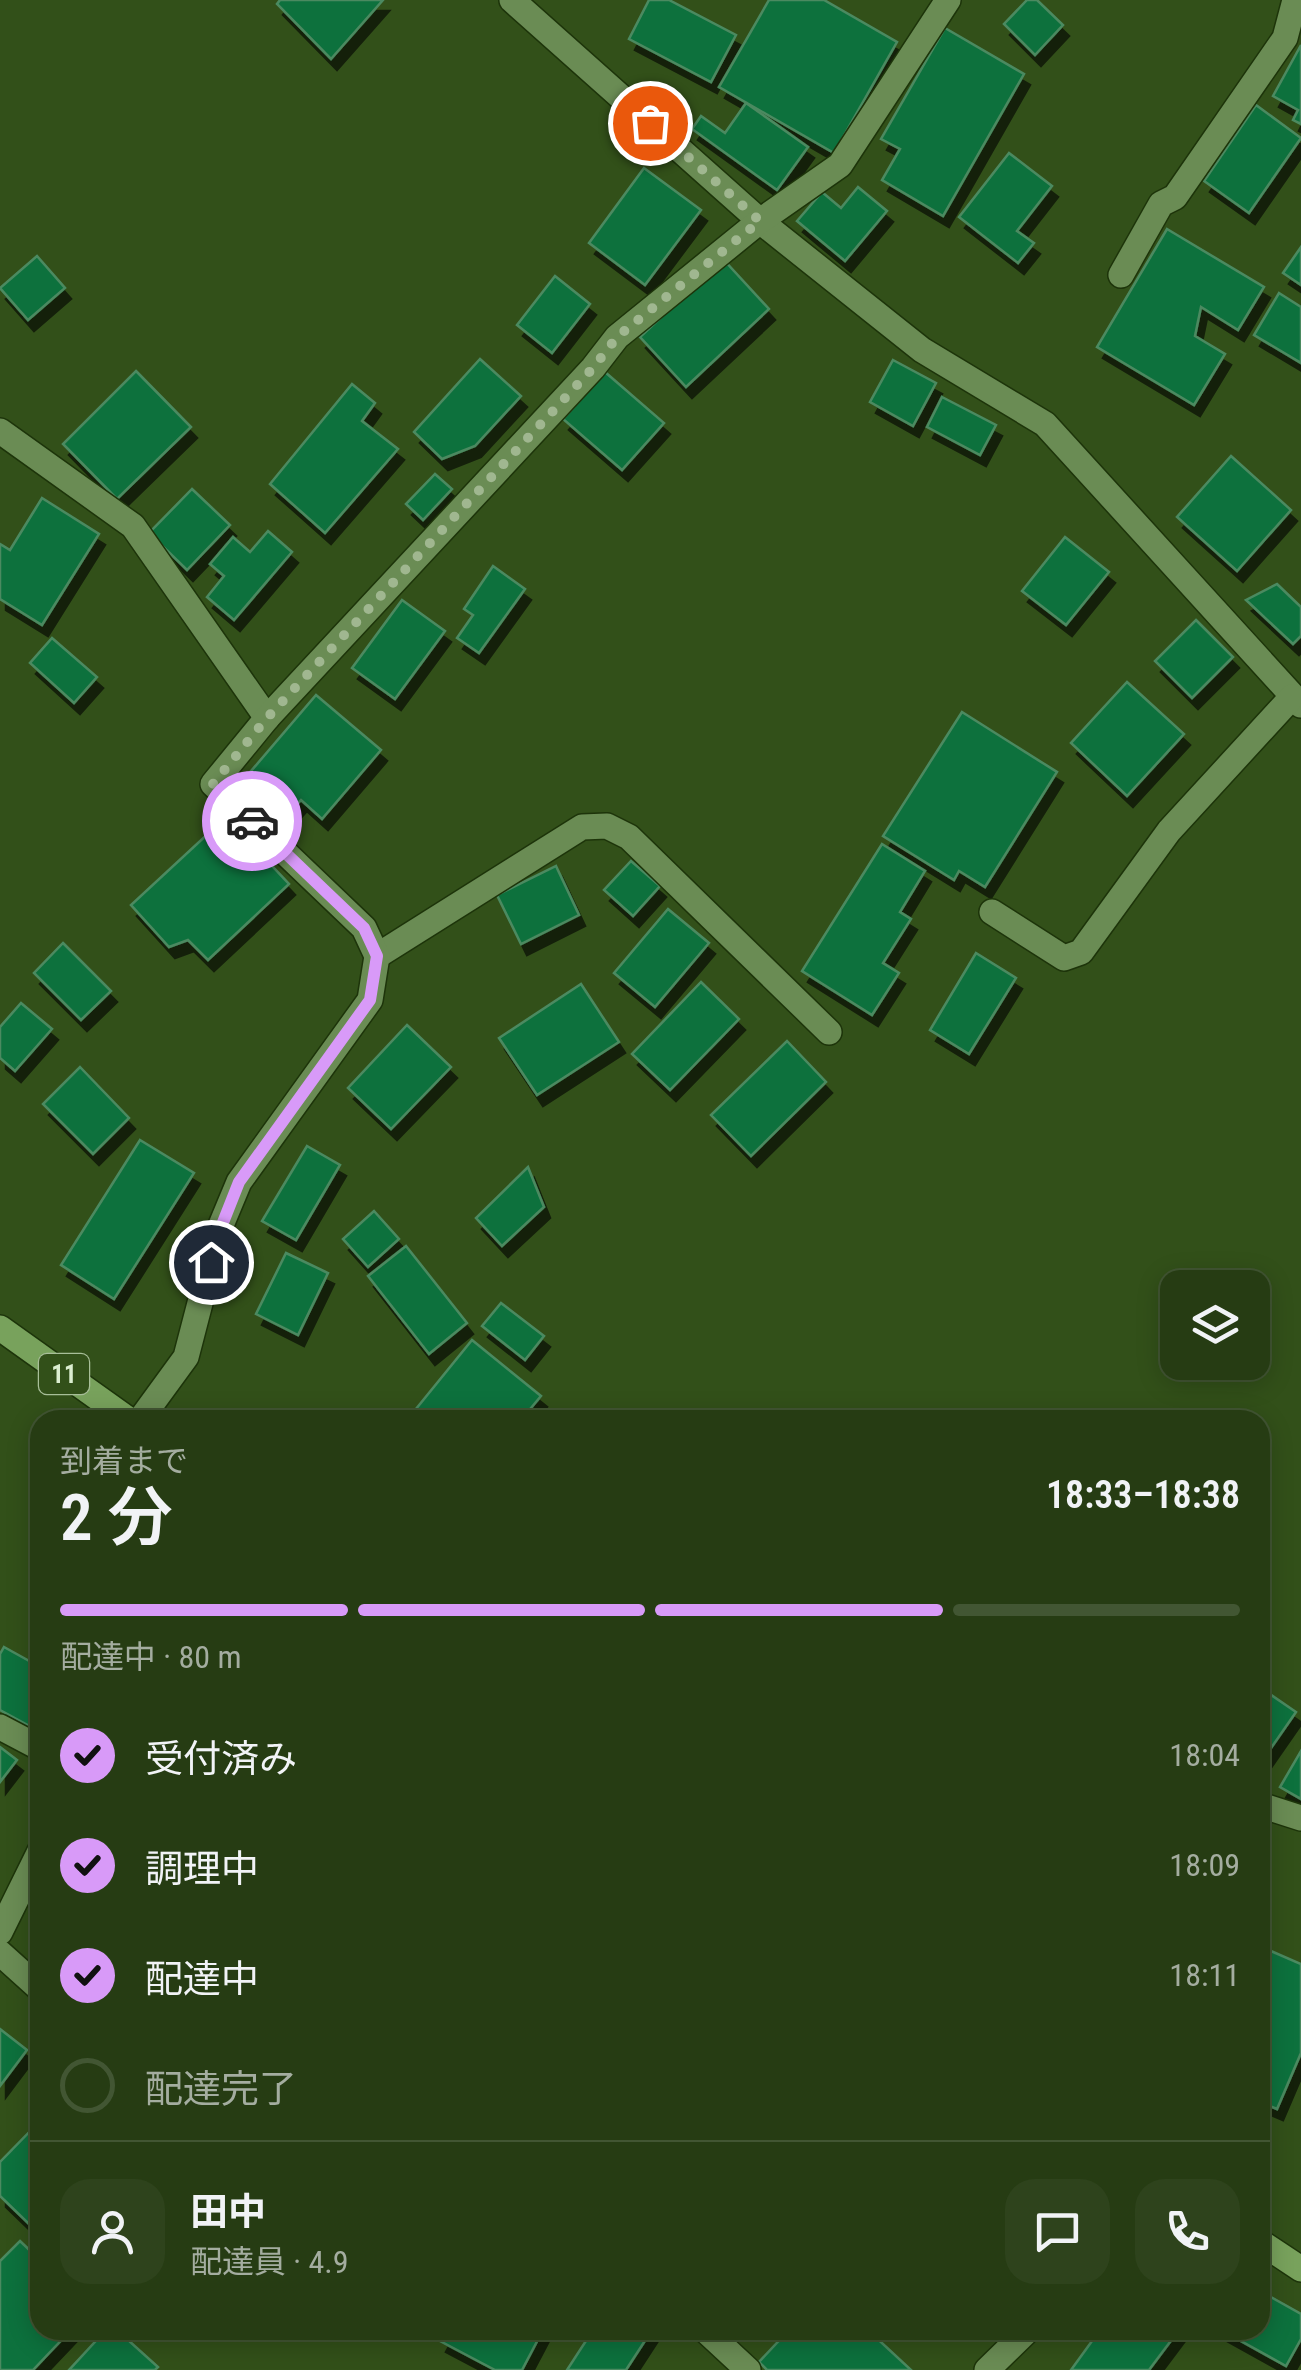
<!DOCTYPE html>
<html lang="ja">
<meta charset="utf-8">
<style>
:root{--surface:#263c13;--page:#2e431c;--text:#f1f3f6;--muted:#a4ada0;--line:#425633;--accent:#d89af8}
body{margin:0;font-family:"Roboto Condensed","Noto Sans JP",sans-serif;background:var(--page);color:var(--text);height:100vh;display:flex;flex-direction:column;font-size:38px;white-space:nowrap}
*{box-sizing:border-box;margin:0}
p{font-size:32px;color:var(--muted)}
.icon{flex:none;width:55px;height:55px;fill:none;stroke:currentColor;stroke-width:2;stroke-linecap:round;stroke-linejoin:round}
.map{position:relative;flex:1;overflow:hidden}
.details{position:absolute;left:30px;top:1410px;width:1240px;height:930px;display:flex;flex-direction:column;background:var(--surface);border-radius:30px;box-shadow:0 5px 25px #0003,0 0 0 2px var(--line)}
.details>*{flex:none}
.buttons{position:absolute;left:1160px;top:1270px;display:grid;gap:20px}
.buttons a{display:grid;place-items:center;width:110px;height:110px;border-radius:20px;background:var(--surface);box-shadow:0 5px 25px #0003,0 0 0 2px var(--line);font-size:50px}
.pin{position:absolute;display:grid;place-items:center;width:85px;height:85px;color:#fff;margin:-42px;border:5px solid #fff;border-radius:50%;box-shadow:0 2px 10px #0007}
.courier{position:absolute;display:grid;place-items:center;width:100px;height:100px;margin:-50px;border:8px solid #d89af8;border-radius:50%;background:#fff;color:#222;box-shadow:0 2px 12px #0007}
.summary em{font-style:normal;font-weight:600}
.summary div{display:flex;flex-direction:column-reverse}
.summary{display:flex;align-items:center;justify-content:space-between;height:170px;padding:0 30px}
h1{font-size:65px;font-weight:600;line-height:75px}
.bar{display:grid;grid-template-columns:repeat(4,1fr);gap:15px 10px;align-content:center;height:120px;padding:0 30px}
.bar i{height:12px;border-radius:8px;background:var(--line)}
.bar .active{background:var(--accent)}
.bar p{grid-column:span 4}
.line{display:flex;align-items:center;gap:25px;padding:0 30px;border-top:2px solid var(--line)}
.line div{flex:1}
.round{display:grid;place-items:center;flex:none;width:105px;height:105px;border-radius:30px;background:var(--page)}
ol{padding:0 30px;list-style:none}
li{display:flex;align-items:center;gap:30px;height:110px}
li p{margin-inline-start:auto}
li .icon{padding:10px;border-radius:50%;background:var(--accent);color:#111;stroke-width:4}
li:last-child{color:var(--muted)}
li i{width:55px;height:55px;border:5px solid var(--line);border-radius:50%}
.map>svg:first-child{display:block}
</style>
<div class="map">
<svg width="1301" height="2370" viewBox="0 0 1301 2370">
<defs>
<filter id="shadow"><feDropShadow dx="6" dy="11" stdDeviation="0" flood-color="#0009"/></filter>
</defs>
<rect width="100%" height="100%" fill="#325019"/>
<g fill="#0f713e" stroke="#4c8a61" stroke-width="2.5" filter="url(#shadow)">
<path d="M280,0h103l-52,59 -54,-55z"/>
<path d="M649,0h20l67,35 -25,47 -82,-43z"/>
<path d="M769,0h55l73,42 -63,111 -115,-66z"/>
<path d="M1027,0h10l26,25 -28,30 -31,-31z"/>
<path d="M945,28l79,46 -81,142 -61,-36 18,-31 -19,-10z"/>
<path d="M1301,45v79l-8,-4 5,-10 -25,-14z"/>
<path d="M746,103l62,44 -31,43 -85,-61 9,-13 24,17z"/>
<path d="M1256,105l45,33 -52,75 -45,-32z"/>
<path d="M1009,153l43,33 -35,45 17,12 -16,20 -59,-46z"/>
<path d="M644,168l57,42 -56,75 -56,-42z"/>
<path d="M858,187l29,24 -42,50 -48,-40 25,-29 19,16z"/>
<path d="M1167,229l97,58 -26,43 -37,-23 -6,29 30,18 -31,51 -97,-58z"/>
<path d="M1301,247v38l-18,-12z"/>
<path d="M37,256l28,32 -37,32 -28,-32z"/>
<path d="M723,259l46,50 -83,78 -46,-50z"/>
<path d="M555,276l35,28 -38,49 -35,-28z"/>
<path d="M1279,293l22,14v56l-47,-28z"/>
<path d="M480,359l41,37 -46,50 -33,13 -28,-27z"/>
<path d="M893,360l43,23 -23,43 -43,-24z"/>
<path d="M136,371l55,56 -74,72 -54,-55z"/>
<path d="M605,372l59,51 -42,47 -59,-51z"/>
<path d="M352,384l23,19 -13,18 36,28 -73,84 -55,-49z"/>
<path d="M942,397l54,28 -16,30 -53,-28z"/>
<path d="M1231,456l60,54 -54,61 -60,-54z"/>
<path d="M435,474l17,15 -29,31 -17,-16z"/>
<path d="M192,489l38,36 -43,45 -38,-37z"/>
<path d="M42,498l57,36 -57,91 -42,-26v-55l10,6z"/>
<path d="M268,531l24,21 -58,68 -27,-23 17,-21 -14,-12 23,-27 17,15z"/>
<path d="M1065,537l44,35 -43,53 -44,-34z"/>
<path d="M493,566l32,23 -46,64 -22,-15 16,-23 -9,-6z"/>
<path d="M1277,584l24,23v29l-8,8 -47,-44z"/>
<path d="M402,600l43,31 -50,68 -43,-31z"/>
<path d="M1196,620l37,37 -41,41 -37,-37z"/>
<path d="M52,638l45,39 -23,26 -44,-40z"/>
<path d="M1127,682l57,52 -57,62 -56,-53z"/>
<path d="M316,695l65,55 -59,69 -21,-19 -19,21 -42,-37z"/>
<path d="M962,712l95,60 -72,115 -26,-16 -5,9 -71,-44z"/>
<path d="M226,817l63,67 -81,76 -20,-20 -19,7 -38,-42z"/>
<path d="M882,844l43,27 -25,41 11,7 -28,44 16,10 -27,42 -70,-44z"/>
<path d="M631,861l29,25 -27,30 -29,-26z"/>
<path d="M556,866l23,49 -58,29 -24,-49z"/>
<path d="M668,909l41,34 -54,64 -41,-34z"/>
<path d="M63,943l48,48 -30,29 -47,-47z"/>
<path d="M976,953l40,25 -47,76 -39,-24z"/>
<path d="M701,982l38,37 -69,71 -38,-36z"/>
<path d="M581,984l38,58 -82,53 -38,-57z"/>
<path d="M21,1003l31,26 -37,42 -15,-13v-31z"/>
<path d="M407,1025l44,42 -60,62 -43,-41z"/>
<path d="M787,1041l39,41 -75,74 -40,-41z"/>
<path d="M80,1067l49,51 -36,36 -50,-50z"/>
<path d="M140,1140l54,33 -80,126 -53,-34z"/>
<path d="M307,1146l33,19 -44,75 -34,-19z"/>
<path d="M528,1167l16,40 -42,39 -26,-28z"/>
<path d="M374,1211l25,28 -31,28 -25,-28z"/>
<path d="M406,1246l61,77 -38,31 -61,-78z"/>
<path d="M286,1253l42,20 -30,62 -42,-21z"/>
<path d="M501,1303l43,33 -19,24 -43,-34z"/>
<path d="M472,1340l69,56 -20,24h-114z"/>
<path d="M4,1647l36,20v53l-5,9 -35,-19v-56z"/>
<path d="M1261,1688l35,24 -36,52v-74z"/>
<path d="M0,1747l17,13 -17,22z"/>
<path d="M1301,1751v48l-21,-12z"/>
<path d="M1264,1948l37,16v89l-24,56 -17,-7v-144z"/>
<path d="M0,2029l27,21 -27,36z"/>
<path d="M40,2121v95l-9,10 -31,-30v-34z"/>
<path d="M20,2241l20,19v70h31l-38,40h-33v-109z"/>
<path d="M1260,2291l41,23v25l-15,27 -65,-36h39z"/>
<path d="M106,2330h11l41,37 -3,3h-86z"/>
<path d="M446,2330h97l-21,40h-27l-55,-29z"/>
<path d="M593,2330h59l-26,40h-59z"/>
<path d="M789,2330h79l43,40h-144l-8,-8z"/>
<path d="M1100,2330h79l-30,40h-78z"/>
</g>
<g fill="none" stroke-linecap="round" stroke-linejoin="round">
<defs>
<g id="minor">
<path d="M512,0l248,221 162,129 123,74 256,281"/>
<path d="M1121,275l40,-71 14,-7 110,-159 10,-38"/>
<path d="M0,431l133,95 134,192"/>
<path d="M992,912l72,46 17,-6 88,-121 123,-134"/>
<path d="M377,956l205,-129 25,-1 22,11 200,195"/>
<path d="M140,1420l46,-63 33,-127 20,-48 131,-182 7,-44 -13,-28 -151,-144 54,-66 326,-350 24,-31 143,-116 80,-56 108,-165"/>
<path d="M0,1727l40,21"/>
<path d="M1260,1805l41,13"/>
<path d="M0,1932l40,-81"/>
<path d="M0,1953l40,36"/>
<path d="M705,2330l43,40"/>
<path d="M987,2370l41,-40"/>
</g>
<g id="primary">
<path d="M0,1328l129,92"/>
<path d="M1260,2242l41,27"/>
</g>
</defs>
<use href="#minor" stroke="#1d340a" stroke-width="28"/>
<use href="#primary" stroke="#1d340a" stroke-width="28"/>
<use href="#minor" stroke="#6a8c54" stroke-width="25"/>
<use href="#primary" stroke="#78a25c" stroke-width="25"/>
</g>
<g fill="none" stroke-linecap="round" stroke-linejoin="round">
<path stroke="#a0b790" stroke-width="10" stroke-dasharray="0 18" d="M252,821l-39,-37 54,-66 326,-350 24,-31 143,-116 -110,-98"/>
<path stroke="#d89af8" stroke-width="12" d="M211,1262l9,-32 19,-48 131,-182 7,-44 -13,-28 -112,-107"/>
</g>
<g text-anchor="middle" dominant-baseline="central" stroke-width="10" stroke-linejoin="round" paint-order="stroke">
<rect fill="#325019" stroke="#a8bf99" stroke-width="2.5" x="39" y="1354" width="50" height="40" rx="8"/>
<g font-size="25" font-weight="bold" fill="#dbeed0">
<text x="64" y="1374">11</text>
</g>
</g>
</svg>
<div class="buttons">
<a><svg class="icon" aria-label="layers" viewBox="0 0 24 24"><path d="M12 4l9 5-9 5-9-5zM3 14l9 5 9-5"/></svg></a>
</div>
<div class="pin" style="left:650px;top:123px;background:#ea580c"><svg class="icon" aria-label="bag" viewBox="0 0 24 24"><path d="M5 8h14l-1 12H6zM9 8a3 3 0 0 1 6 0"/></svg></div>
<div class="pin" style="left:211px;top:1262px;background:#1f2937"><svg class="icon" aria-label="home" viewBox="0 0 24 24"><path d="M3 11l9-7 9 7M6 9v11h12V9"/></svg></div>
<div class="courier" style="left:252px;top:821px"><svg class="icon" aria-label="car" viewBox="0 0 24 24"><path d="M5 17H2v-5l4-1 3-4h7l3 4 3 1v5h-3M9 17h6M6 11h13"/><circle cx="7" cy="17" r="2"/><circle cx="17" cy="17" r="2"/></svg></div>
<section class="details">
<div class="summary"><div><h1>2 分</h1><p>到着まで</p></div><em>18:33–18:38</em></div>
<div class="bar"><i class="active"></i><i class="active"></i><i class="active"></i><i></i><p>配達中 · 80 m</p></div>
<ol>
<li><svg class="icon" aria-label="check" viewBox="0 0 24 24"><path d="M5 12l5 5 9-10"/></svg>受付済み<p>18:04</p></li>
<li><svg class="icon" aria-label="check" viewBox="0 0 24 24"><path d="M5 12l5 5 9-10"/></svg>調理中<p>18:09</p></li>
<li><svg class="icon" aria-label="check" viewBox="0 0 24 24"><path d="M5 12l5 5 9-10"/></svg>配達中<p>18:11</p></li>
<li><i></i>配達完了</li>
</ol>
<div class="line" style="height:180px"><a class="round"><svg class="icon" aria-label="person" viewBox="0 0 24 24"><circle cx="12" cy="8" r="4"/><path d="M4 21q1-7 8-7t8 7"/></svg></a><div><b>田中</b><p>配達員 · 4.9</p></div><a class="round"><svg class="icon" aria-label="chat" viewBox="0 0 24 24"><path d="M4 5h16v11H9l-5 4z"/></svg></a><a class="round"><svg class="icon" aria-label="phone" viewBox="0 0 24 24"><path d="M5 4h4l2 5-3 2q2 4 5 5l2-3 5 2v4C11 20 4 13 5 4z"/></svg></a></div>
</section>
</div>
